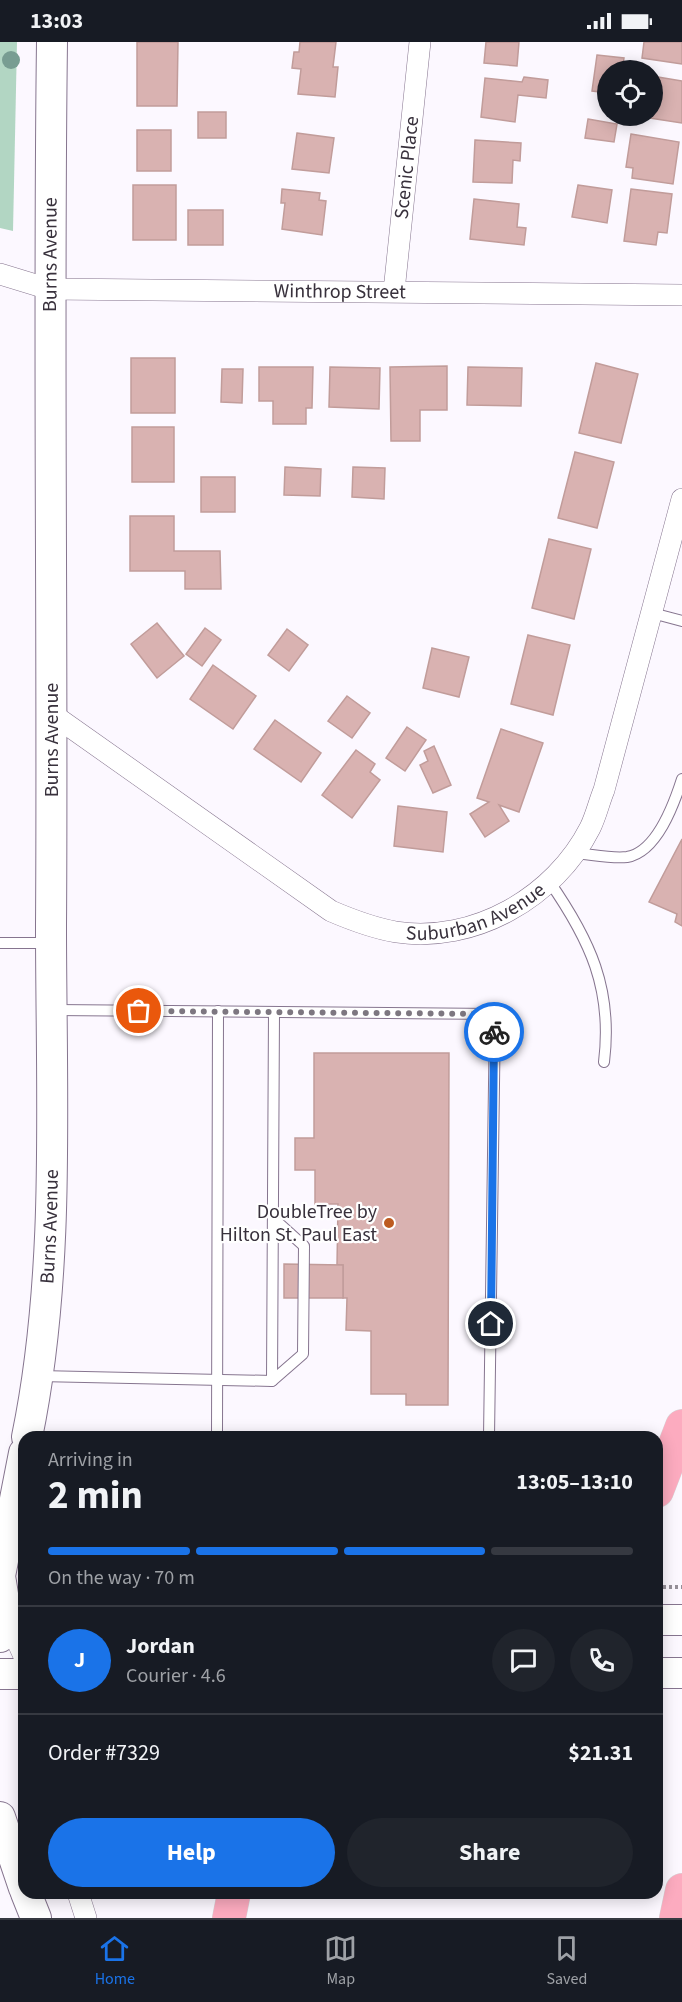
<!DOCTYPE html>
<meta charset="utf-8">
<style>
:root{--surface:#171b24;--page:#20242c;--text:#f1f3f6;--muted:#9ea1a6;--line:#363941;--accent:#1a73e8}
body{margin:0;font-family:"Source Sans 3",sans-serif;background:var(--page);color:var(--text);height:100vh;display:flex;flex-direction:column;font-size:22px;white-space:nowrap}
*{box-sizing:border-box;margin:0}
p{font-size:20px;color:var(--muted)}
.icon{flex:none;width:33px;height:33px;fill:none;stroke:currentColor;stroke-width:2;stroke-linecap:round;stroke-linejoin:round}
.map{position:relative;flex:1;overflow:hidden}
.panel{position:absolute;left:18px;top:1389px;width:645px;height:468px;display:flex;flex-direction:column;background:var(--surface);border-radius:18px;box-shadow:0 3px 15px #0003}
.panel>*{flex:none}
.buttons{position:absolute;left:597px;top:18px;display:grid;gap:12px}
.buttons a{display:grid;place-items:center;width:66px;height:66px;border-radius:50%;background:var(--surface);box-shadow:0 3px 15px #0003;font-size:30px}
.pin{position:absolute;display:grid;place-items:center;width:51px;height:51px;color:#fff;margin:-26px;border:3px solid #fff;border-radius:50%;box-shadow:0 2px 6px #0007}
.courier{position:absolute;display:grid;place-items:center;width:60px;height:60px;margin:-30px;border:4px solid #1a73e8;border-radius:50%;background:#fff;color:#222;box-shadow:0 2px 8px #0007}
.overview em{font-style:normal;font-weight:700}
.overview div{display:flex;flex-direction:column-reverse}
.overview{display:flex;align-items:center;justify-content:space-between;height:102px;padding:0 30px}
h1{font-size:39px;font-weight:700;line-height:45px}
.bar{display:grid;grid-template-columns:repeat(4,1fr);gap:9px 6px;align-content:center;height:72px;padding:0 30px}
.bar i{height:8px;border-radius:4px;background:var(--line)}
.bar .current{background:var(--accent)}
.bar p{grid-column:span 4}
.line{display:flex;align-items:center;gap:15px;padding:0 30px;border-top:2px solid var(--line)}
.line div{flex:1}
.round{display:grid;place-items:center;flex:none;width:63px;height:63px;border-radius:32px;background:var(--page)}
.primary-button{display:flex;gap:12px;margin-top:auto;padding:12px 30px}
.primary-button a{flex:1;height:69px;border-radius:36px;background:var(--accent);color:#fff;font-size:24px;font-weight:700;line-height:69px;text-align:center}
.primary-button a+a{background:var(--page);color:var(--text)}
.status{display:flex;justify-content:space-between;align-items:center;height:42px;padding:0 30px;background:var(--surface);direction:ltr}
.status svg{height:16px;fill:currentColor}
.dock{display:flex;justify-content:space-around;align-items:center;height:84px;border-top:2px solid var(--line);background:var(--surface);font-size:16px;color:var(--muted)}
.dock a{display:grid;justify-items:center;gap:3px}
.dock .current{color:var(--accent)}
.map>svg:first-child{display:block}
</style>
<div class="status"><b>13:03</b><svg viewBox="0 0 49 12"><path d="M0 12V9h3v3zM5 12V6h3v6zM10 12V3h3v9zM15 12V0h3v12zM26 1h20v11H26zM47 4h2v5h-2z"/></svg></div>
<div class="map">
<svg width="682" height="1876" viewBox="0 0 682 1876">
<rect width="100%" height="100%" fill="#fcf8ff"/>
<path fill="#b2d6c3" d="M0,0h17l-4,189 -13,-3z"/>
<g fill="#d9b2b1" stroke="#c19c9a" stroke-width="1.5">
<path d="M137,0h41l-1,64h-40z"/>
<path d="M300,0h36l-3,25h5l-3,30 -37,-3 3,-25 -9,-1 2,-16h5z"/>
<path d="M486,0h33l-2,24 -33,-3z"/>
<path d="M644,0h38v22l-40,-6z"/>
<path d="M597,13l27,3 -2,12h-14v23l-16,-2z"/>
<path d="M652,34l30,5v42l-39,-6 9,-1z"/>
<path d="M524,35l24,3 -2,18 -28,-3 -3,27 -34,-5 4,-39 37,4z"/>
<rect x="198" y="70" width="28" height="26"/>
<path d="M588,77l29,5 -3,18 -29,-4z"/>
<rect x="137" y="88" width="34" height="41"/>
<path d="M297,91l37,5 -5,35 -37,-4z"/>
<path d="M631,92l48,8 -6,42 -41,-6 1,-10 -7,-1z"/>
<path d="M475,98l46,3 -1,18 -7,-1 -1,23 -39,-1z"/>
<rect x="133" y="143" width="43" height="55"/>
<path d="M578,143l34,5 -5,33 -35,-6z"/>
<path d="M282,147l38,4 -1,7 7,1 -4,34 -40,-6 3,-26h-4z"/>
<path d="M631,147l41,5 -5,39 -9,-1 -2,13 -32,-4z"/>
<path d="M474,157l45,5 -2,23 9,1 -2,17 -54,-6z"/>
<rect x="188" y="168" width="35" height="35"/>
<rect x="131" y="316" width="44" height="55"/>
<path d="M596,321l42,11 -17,69 -42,-10z"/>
<path d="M447,324v44h-27v31h-29l-1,-74z"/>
<path d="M259,325h54l-1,41h-6v16h-33v-23h-14z"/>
<path d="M330,325l50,1 -1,41 -50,-2z"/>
<path d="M468,325l54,1 -1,38 -54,-1z"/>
<path d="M222,327h21l-1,34 -21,-1z"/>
<rect x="132" y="385" width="42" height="55"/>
<path d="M575,410l39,10 -17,66 -39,-10z"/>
<path d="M285,425l36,2 -1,27 -36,-1z"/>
<path d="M353,425l32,1 -1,31 -32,-2z"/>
<rect x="201" y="435" width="34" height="35"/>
<path d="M130,474h44v35h46l1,38h-36v-18h-55z"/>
<path d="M549,497l42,10 -17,70 -42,-11z"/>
<path d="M157,581l27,33 -27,22 -26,-34z"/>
<path d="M205,586l16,12 -19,26 -16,-12z"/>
<path d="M287,587l21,16 -19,26 -21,-16z"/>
<path d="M528,593l42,10 -17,70 -42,-11z"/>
<path d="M432,606l37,9 -10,40 -36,-9z"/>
<path d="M213,623l43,31 -23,33 -43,-30z"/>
<path d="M347,654l23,17 -18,25 -24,-17z"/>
<path d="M275,678l46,33 -20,29 -47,-33z"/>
<path d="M407,685l19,13 -21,31 -19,-13z"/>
<path d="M501,687l42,14 -24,69 -20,-7 10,16 -24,16 -15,-23 19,-12 -12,-4z"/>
<path d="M434,704l17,39 -18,8 -13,-28 8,-4 -4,-10z"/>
<path d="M356,708l19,14 -5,8 10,8 -28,38 -30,-23z"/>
<path d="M398,764l49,6 -4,40 -49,-6z"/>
<path d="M682,797v87l-7,-4 2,-8 -28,-12z"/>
<path d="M314,1011h135l-1,352h-42v-11h-35v-63l-25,-1 1,-32h-4v-33h-6l1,-61h-23v-34h-20v-32h19z"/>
<path d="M284,1222l59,1v33h-59z"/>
</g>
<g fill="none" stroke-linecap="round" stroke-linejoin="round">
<defs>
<g id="lane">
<path d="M652,571l30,8"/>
<path d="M574,811c16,1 37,6 53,4 30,-5 47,-53 55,-78"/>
<path d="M549,839c41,59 64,108 55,181"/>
<path d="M0,901h48"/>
<path d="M54,968l441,4 -6,423"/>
<path d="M39,1334l233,5 2,-369"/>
<path d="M272,1339l31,-27 1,-108 -31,-28"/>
<path d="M217,1395l1,-426"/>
</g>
<g id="street">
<path id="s1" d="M0,232l49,15 633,6"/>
<path id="s2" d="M394,249l26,-249"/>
<path id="s3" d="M52,672l279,197c21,9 42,17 65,21 78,12 159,-35 194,-104 6,-12 9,-26 14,-38l78,-291"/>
<path d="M7,1577l17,37"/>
<path d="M78,1851l8,25"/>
</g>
<g id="secondary">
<path id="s4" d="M27,1395c34,-165 24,-342 24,-511 2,-294 -3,-589 1,-884"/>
<path d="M657,1578h25"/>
<path d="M0,1595l7,-18 -7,-43 24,-123"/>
<path d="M657,1631h25"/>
<path d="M0,1632h24"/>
<path d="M0,1775l24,71"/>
<path d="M26,1851l10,25"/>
</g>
<g id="highway">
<path d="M657,1449l25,-65"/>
<path d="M229,1876l5,-25"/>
<path d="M676,1876l6,-28"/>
</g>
</defs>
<use href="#lane" stroke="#86758f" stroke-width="12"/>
<use href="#street" stroke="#86758f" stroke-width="22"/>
<use href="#secondary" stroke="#86758f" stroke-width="32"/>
<use href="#highway" stroke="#d7d6d8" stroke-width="34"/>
<path stroke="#969099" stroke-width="4" stroke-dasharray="3 3" stroke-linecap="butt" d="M657,1545h25"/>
<use href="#lane" stroke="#fff" stroke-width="10"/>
<use href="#street" stroke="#fff" stroke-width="21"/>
<use href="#secondary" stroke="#fff" stroke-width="30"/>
<use href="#highway" stroke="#fcabbf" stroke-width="33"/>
</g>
<circle fill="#789d92" cx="11" cy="18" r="9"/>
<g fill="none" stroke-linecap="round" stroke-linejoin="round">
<path stroke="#7d7780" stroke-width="6" stroke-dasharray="0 10.8" d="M139,969l356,3 -1,18"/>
<path stroke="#1a73e8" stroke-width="8" d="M491,1282l3,-292"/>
</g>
<circle fill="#bd5b20" stroke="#fff" stroke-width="2" cx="389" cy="1181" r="6"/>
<g text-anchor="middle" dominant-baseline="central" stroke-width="4.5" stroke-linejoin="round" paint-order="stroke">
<g font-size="20" fill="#38313c" stroke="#fff">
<text stroke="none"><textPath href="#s2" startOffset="124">Scenic Place</textPath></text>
<text stroke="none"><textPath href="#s4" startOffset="1184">Burns Avenue</textPath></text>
<text stroke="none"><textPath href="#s1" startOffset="342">Winthrop Street</textPath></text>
<text transform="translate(52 698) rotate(-90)">Burns Avenue</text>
<text stroke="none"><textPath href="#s3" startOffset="494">Suburban Avenue</textPath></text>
<text stroke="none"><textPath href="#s4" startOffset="212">Burns Avenue</textPath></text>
</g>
<g font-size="20" fill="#38313c" stroke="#fff" text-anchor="end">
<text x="377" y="1170">DoubleTree by<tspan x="377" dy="23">Hilton St. Paul East</tspan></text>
</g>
</g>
</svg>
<div class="buttons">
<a><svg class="icon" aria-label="locate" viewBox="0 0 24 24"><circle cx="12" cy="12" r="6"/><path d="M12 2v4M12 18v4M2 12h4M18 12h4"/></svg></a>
</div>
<div class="pin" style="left:139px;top:969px;background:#ea580c"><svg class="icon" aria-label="bag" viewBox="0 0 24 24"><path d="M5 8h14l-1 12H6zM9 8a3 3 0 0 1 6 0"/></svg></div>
<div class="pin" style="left:491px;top:1282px;background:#1f2937"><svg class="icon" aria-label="home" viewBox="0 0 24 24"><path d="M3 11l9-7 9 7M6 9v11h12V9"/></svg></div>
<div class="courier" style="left:494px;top:990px"><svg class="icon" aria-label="bike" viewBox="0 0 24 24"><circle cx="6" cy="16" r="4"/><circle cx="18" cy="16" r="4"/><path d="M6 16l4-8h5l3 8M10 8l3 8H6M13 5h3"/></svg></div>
<section class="panel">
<div class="overview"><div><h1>2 min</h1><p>Arriving in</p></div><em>13:05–13:10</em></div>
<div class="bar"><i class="current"></i><i class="current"></i><i class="current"></i><i></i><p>On the way · 70 m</p></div>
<div class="line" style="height:108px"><b class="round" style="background:var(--accent);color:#fff">J</b><div><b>Jordan</b><p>Courier · 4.6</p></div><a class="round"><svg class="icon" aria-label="chat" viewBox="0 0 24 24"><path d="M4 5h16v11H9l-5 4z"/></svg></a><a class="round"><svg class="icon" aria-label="phone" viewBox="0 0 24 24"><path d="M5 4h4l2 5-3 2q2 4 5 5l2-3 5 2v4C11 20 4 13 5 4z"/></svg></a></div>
<div class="line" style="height:78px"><div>Order #7329</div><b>$21.31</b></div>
<div class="primary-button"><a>Help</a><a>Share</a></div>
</section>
</div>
<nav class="dock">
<a class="current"><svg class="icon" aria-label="home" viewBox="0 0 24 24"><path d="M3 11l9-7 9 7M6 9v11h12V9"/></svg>Home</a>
<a><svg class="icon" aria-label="map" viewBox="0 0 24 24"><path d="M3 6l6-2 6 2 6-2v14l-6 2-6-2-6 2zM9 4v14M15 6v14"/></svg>Map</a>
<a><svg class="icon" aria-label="saved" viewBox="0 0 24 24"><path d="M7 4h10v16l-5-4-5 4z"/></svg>Saved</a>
</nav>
